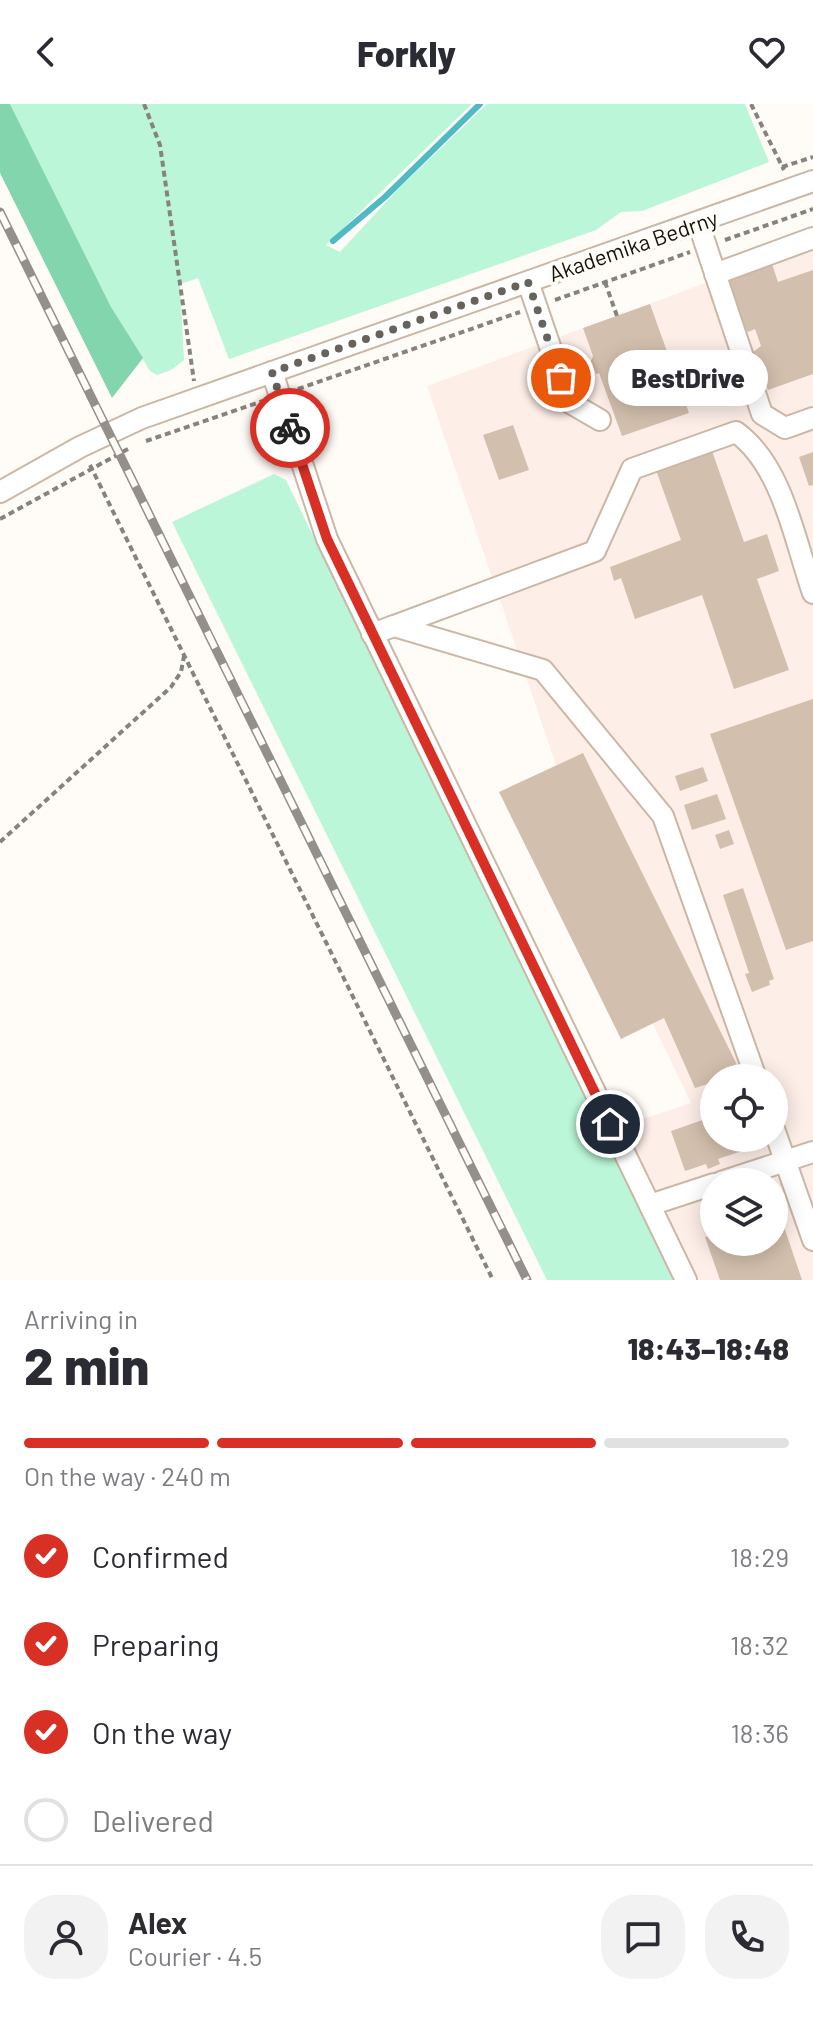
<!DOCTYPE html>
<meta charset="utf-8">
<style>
:root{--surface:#fff;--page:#f2f2f3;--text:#2b2b33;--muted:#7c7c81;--line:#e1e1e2;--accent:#d93025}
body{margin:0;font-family:Barlow,sans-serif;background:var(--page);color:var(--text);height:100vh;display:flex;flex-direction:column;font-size:30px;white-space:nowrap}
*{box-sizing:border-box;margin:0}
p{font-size:26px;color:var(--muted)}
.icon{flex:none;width:44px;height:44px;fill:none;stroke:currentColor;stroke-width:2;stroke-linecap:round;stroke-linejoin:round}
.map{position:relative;height:1176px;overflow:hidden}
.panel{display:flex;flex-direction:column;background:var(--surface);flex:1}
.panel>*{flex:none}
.buttons{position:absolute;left:700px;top:960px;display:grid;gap:16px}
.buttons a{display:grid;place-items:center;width:88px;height:88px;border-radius:50%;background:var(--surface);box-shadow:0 4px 20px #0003;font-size:40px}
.pin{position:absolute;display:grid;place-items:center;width:68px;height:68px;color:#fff;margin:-34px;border:4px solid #fff;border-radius:50%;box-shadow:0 2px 8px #0007}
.courier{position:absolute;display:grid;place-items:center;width:80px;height:80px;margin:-40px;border:6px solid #d93025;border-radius:50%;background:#fff;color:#222;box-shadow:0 2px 10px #0007}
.bubble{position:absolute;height:56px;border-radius:28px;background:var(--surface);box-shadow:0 4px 20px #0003;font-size:26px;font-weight:800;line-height:56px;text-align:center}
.summary em{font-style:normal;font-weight:800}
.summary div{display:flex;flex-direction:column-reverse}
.summary{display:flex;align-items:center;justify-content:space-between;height:136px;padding:0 24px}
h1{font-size:52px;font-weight:800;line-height:60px}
.bar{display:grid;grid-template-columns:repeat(4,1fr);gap:12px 8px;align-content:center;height:96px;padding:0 24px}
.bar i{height:10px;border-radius:6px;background:var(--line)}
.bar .active{background:var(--accent)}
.bar p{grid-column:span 4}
.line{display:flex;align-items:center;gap:20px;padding:0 24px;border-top:2px solid var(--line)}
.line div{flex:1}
.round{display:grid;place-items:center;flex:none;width:84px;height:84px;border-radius:32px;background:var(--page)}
ol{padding:0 24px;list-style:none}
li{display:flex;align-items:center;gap:24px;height:88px}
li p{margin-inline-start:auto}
li .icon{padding:8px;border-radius:50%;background:var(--accent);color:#fff;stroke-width:4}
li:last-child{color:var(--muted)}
li i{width:44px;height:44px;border:4px solid var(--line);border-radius:50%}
header{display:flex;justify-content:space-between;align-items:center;height:104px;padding:0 24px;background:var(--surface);font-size:36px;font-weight:800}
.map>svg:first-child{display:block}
</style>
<header><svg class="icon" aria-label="back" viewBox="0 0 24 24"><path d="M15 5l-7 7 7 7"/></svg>Forkly<svg class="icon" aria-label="heart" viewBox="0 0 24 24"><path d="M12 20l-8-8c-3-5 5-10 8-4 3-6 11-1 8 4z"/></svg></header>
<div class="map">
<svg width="813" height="1176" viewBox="0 0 813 1176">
<rect width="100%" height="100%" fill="#fffbf7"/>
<path fill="#fdeee8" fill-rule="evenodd" d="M813,139v1037h-126l-74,-151 78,-26 -69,-144 -195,-573zM714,974h60v60h-60zM714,1078h60v60h-60z"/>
<g fill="#baf6d7">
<path d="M10,0h462l-146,141 14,7 59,-64 88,-84h258l24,58 -127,49 -21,1 -25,18 -367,129 -31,-81 -18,6 4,76 -13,10 -14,5 -7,-4 -39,-64z"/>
<path d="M274,370l12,6 389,800h-128l-375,-758z"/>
</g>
<path fill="#83d5ad" d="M0,0h10l101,203 32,51 -31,40 -112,-225z"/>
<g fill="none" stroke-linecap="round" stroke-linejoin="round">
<path stroke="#4dbac5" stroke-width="6" d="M333,137l52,-44 95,-93"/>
</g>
<g fill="#d3bfad">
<path d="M771,157l7,21 35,-12v104l-45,16 -16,-37 9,-7 -6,-17 -7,3 -6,-9 -16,-43z"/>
<path d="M650,200l39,109 -67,23 -23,-63 -3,1 -5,-13 2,-5 -10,-28z"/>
<path d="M513,321l16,45 -30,10 -16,-45z"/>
<path d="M712,347l32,91 23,-8 12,37 -22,8 32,91 -55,19 -32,-94 -67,24 -14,-41 -7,3 -4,-14 71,-27 -25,-70z"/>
<path d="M813,348v33l-4,1 -10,-29z"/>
<path d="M813,595v242l-27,9 -76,-216z"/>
<path d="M583,649l121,245 37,75 -27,5v4l-19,6 -31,-70 -43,21 -122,-247z"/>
<path d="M703,663l5,14 -28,10 -5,-15z"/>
<path d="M717,690l9,25 -34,11 -8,-25z"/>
<path d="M729,726l5,14 -14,5 -5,-14z"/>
<path d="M743,784l31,91 -5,2 1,4 -18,7 -7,-18 4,-1 -26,-78z"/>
<path d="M714,1012v22h33l4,10 -33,11 2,5 -12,5 -2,-5 -21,7 -14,-40z"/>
<path d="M779,1108l23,68h-82l-15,-43 9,-3v8h60v-29z"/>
</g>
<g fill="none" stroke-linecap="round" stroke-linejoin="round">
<defs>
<g id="minor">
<path d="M698,118l64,192 23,14 28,-10"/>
<path d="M715,170l98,-36"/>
<path d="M528,178l41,120 31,18"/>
<path d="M272,268l55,167 359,741"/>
<path d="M0,388l80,-45 62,-29 671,-237"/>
<path d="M394,522l201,-75 37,-82 104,-37c47,34 59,110 77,161"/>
<path d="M372,530l22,-8 149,44 120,146 93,262"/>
<path d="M774,1025l39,111"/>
<path d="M721,1078l92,-30"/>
<path d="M650,1101l64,-21"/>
</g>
</defs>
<use href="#minor" stroke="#cbb7a5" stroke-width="24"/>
<g stroke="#87827d" stroke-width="4" stroke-dasharray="6 4" stroke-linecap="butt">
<path d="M144,0l16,41 34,236"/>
<path d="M751,0l33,66"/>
<path d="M782,63l31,-10"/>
<path d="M725,136l88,-31"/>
<path d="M605,178l12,34"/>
<path d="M555,196l135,-48"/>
<path d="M298,285l222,-77"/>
<path d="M146,337l117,-40"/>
<path d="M90,361l403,815"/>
<path d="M0,415l128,-70"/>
<path d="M0,738l171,-155 10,-15 3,-16"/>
</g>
<use href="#minor" stroke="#fff" stroke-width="20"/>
<defs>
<path id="rail" d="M0,108l527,1068"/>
</defs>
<use href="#rail" stroke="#958f8a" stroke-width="9"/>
<use href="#rail" stroke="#fffbf7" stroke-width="6" stroke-dasharray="18" stroke-linecap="butt"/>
</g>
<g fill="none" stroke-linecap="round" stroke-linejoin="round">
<path stroke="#68625c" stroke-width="8" stroke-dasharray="0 14.4" d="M290,324l-18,-56 256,-90 33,96"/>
<path stroke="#d93025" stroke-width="10" d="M290,324l37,111 283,585"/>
</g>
<g text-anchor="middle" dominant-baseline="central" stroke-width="8" stroke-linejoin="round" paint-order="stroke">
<g font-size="22" fill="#160f09" stroke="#fffbf7">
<text transform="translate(633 141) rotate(-19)">Akademika Bedrny</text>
</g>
</g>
</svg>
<div class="buttons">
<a><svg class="icon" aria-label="locate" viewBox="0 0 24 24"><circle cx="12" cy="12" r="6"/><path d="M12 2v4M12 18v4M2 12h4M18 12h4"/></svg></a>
<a><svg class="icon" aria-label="layers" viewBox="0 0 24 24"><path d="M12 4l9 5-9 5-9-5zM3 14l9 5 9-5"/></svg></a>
</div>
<div class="pin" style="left:561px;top:274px;background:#ea580c"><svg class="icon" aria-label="bag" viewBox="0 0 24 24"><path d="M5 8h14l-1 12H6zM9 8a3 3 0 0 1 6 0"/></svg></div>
<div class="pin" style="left:610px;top:1020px;background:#1f2937"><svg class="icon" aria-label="home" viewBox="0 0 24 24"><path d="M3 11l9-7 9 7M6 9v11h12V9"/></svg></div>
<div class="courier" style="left:290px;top:324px"><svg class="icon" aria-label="bike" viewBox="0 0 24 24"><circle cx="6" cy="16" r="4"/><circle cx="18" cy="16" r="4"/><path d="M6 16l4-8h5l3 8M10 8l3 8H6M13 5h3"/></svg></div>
<div class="bubble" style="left:608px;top:246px;width:160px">BestDrive</div>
</div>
<section class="panel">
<div class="summary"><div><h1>2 min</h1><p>Arriving in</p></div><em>18:43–18:48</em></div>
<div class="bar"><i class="active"></i><i class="active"></i><i class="active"></i><i></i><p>On the way · 240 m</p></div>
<ol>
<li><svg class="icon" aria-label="check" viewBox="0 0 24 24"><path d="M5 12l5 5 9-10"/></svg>Confirmed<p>18:29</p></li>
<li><svg class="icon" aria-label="check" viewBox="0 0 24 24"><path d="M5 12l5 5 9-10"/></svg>Preparing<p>18:32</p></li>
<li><svg class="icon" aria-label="check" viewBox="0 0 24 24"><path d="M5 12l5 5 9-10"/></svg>On the way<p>18:36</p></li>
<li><i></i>Delivered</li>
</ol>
<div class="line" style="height:144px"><a class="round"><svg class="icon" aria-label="person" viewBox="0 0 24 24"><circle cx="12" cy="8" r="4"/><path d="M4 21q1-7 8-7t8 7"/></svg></a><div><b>Alex</b><p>Courier · 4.5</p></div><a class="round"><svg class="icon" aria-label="chat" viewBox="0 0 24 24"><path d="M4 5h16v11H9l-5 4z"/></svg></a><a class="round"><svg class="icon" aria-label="phone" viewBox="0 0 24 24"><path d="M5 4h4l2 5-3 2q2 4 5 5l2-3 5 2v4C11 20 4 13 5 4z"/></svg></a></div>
</section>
